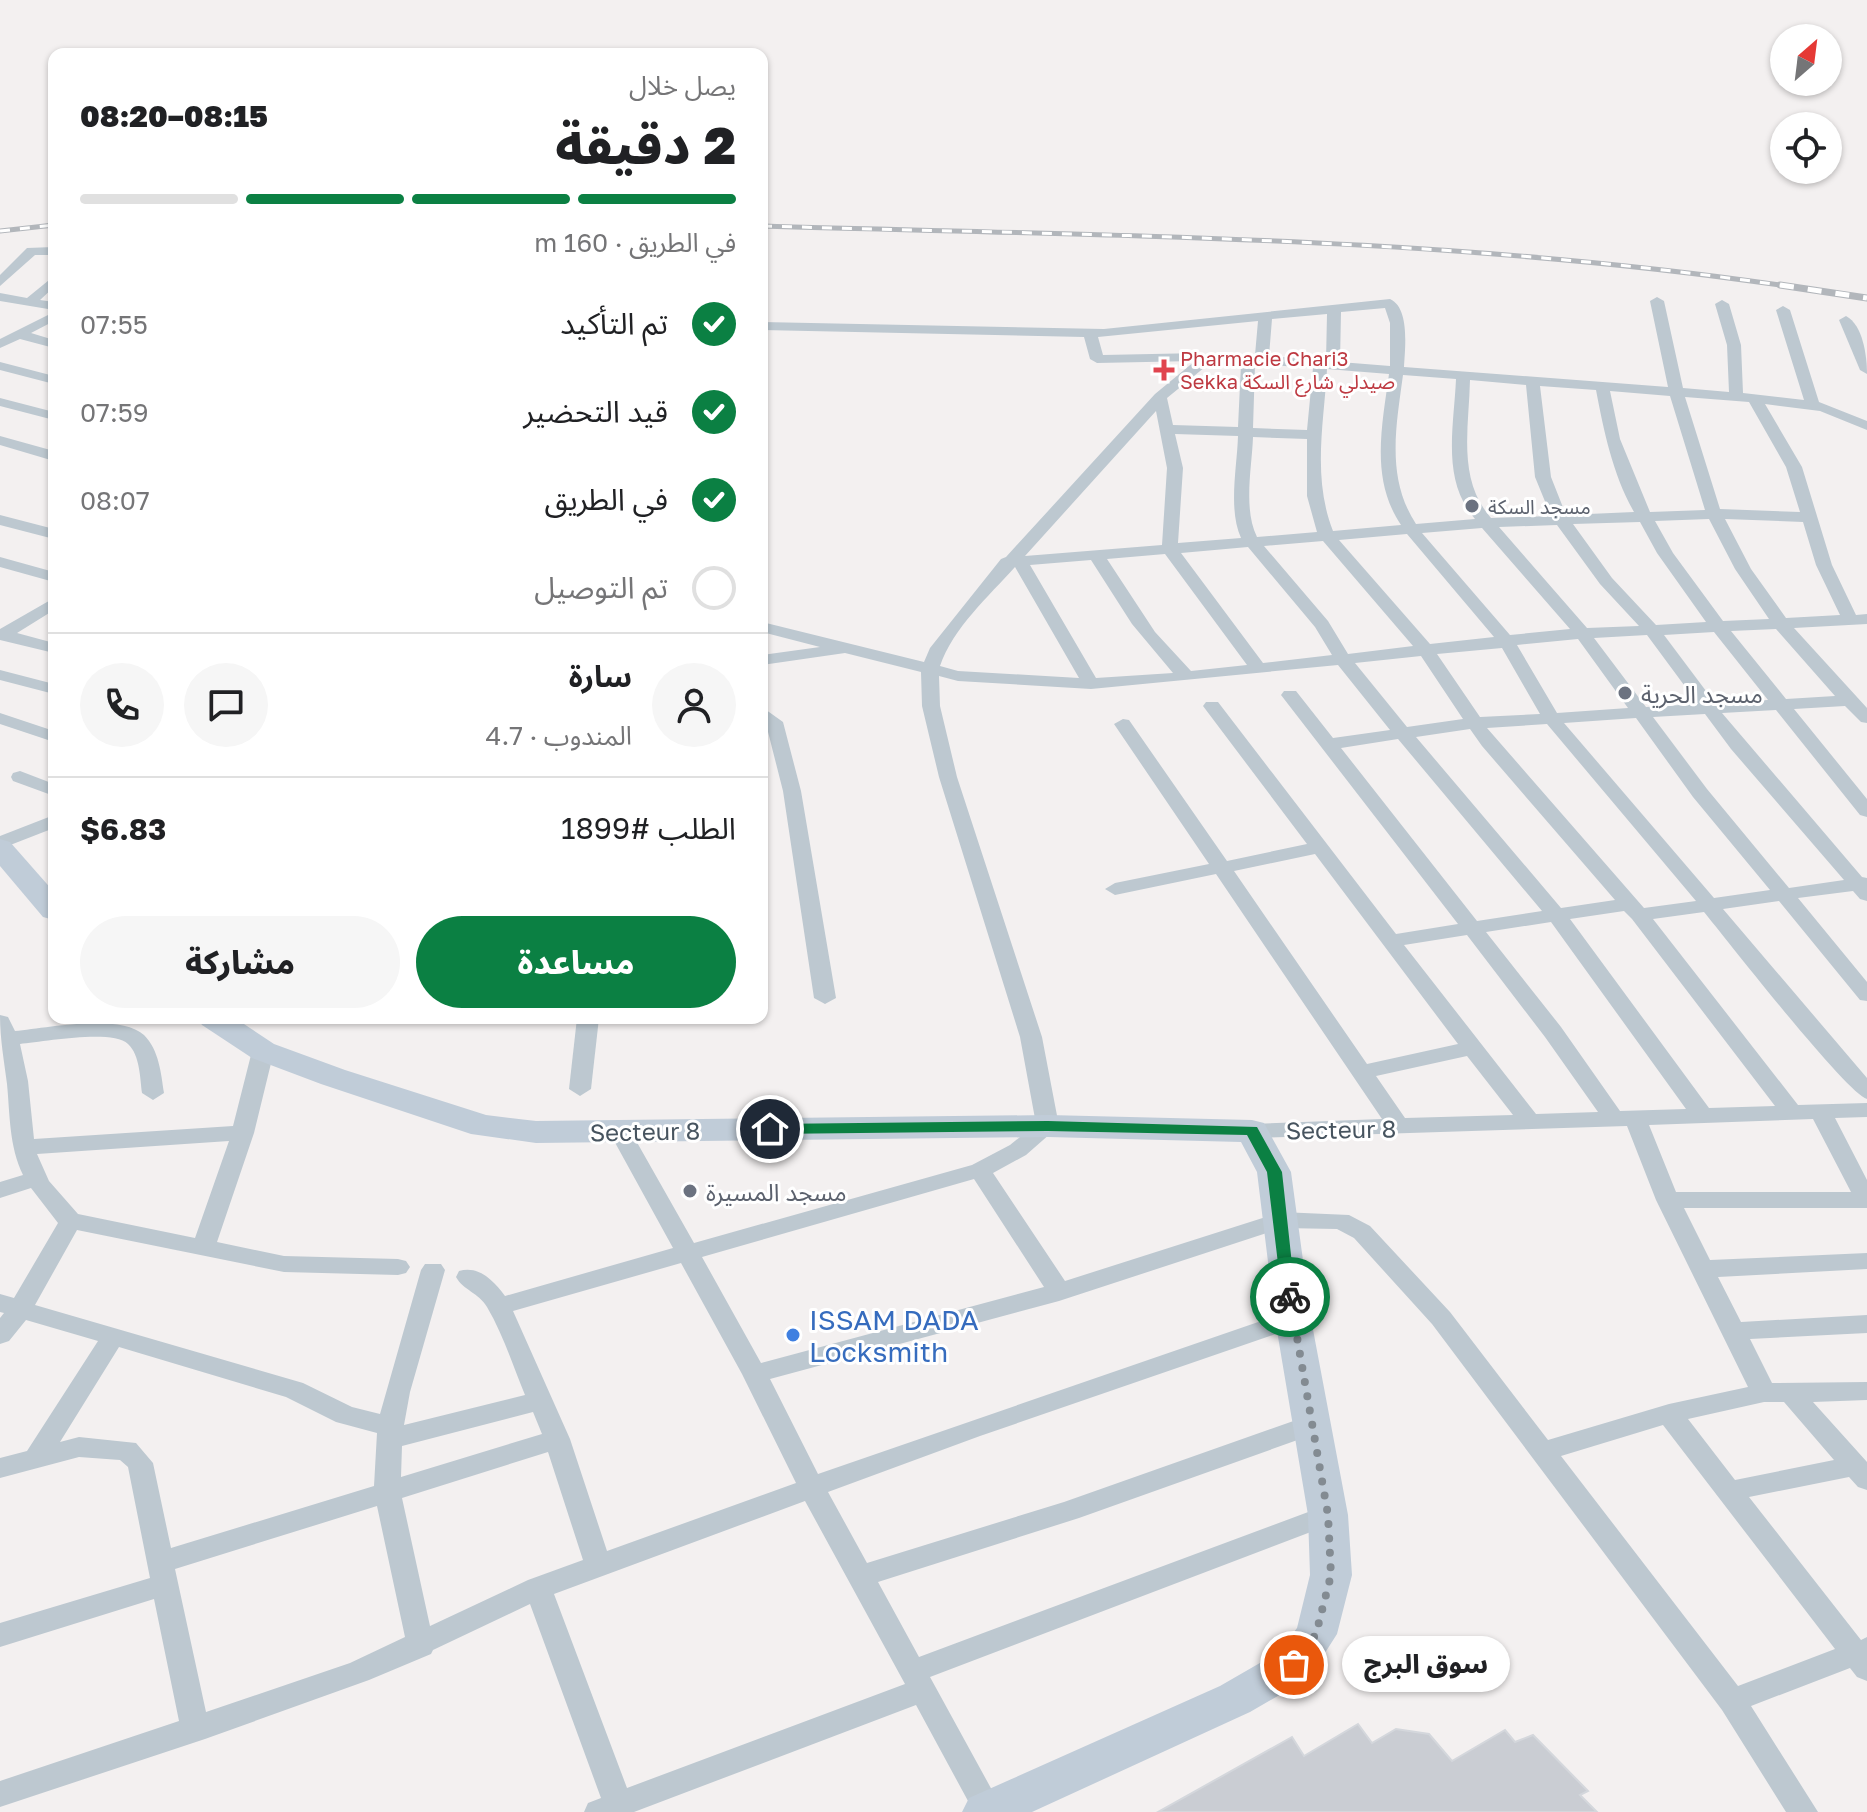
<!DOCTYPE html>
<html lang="ar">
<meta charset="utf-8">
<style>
:root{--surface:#fff;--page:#f6f6f6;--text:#202124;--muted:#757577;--line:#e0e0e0;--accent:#0b8043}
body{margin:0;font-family:"Golos Text","Noto Sans Arabic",sans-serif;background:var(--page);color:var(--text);direction:rtl;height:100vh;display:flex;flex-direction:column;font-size:30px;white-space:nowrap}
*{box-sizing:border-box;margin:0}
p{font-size:26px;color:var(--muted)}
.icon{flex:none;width:44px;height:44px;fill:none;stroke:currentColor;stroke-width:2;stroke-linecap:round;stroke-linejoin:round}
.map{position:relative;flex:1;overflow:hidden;direction:ltr}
.panel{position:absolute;left:48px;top:48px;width:720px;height:976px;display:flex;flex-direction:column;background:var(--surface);border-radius:16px;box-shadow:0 2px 6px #0004;direction:rtl}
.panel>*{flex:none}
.needle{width:52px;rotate:28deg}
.fabs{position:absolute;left:1770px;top:24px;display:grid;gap:16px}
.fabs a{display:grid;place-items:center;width:72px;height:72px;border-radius:50%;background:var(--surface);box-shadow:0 2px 6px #0004;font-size:40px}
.pin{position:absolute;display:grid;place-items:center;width:68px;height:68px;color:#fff;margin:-34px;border:4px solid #fff;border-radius:50%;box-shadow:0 2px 8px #0007}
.courier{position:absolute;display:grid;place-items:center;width:80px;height:80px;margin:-40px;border:6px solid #0b8043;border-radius:50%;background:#fff;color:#222;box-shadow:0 2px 10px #0007}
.bubble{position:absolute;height:56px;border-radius:28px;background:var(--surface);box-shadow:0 2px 6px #0004;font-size:26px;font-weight:800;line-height:56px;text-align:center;direction:rtl}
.summary em{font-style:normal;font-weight:800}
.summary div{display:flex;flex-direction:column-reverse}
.summary{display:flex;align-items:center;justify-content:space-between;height:136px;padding:0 32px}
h1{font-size:52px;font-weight:800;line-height:60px}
.bar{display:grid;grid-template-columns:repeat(4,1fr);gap:12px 8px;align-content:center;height:96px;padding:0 32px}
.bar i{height:10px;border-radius:6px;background:var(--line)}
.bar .selected{background:var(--accent)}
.bar p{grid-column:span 4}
.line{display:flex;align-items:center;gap:20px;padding:0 32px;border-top:2px solid var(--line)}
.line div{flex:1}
.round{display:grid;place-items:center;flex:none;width:84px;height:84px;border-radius:42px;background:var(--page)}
ol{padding:0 32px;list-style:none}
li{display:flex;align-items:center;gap:24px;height:88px}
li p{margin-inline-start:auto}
li .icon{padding:8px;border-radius:50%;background:var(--accent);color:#fff;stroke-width:4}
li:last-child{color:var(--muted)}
li i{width:44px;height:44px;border:4px solid var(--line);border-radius:50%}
.action{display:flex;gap:16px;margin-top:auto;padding:16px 32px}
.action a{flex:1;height:92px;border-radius:48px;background:var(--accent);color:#fff;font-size:32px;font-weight:800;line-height:92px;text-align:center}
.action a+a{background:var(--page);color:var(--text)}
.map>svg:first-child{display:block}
</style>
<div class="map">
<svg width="1867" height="1812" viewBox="0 0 1867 1812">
<rect width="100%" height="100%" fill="#f3f0f0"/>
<path fill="#cacdd3" stroke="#d4d7dc" stroke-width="2" d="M1358,1724l14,19 24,-14 33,5 23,27 53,-31 10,12 18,-7 55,56 -8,4 17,17h-439l134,-75 12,19z"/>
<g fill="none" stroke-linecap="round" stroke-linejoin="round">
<g fill="#bdc8d0" fill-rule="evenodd">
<path d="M54,247v8h-19l-35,31v-11l27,-27z"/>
<path d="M54,276v11l-14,13 14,2v8l-54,-9v-8l27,5z"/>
<path d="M1657,297l7,4 19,87 46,4 -2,-47 -12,-41 7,-4 7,4 12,41 2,48 61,7 -28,-90 7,-4 7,4 29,92 48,19v9l-47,-19 -55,-7 37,63 30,98 24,50 11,-1v10l-73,4 73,80v15l-6,-1 -16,-16 -51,3 73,90v18l-7,-2 -84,-105 -54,3 140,164 5,1v23l-7,-2 -7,-8 -55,7 69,84v19l-7,-1 -81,-99 -56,8 144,169v21c-21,-6 -140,-159 -163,-187l-51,7 145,186 69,-2v14l-32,1 32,62v28h-183l26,52 157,-7v16l-149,8 23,45 126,-7v18l-117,6 22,44 95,-1v18l-54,2 54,60v28l-9,-3 -9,-10 -100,20 112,143 6,-3v44l-10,-4 -7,-9 -99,38 67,106h-32l-64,-102 -290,-386 -78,-86 -17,-9 -55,-1 -223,73 -289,78 48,95 466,-161 9,-3 9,3 3,6 -3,6 -322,111 -152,56 39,71 197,-61 238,-84 9,-3 9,3 4,7 -4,7 -241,86 -201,64 41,75 400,-149 9,-4 9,4 4,7 -4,7 -407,155 74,135h-30l-58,-107 -282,107h-50l4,-9 13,-5 -71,-194 -97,46 -2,4 -62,26 -164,59 -205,68v-26l179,-60 -25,-122 -154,48v-24l150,-45 -22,-111 -8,-7 -41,-3 -79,21v-20l27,-7 71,-110 -72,-21 -17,21 -9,3v-26l4,-5 -4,-1v-18l14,4 44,-75 -27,-35 -31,10v-16l23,-7c-14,-29 -13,-60 -16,-91 -3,-24 -7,-45 -7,-69l8,2 7,14c31,-3 105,-18 129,4 15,15 17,38 20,58l-11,7 -11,-7c-2,-15 -2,-38 -14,-49 -16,-15 -85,-2 -108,0l8,37 6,58 199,-13 19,-75 3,-5h16l3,5 -20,82 -37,109 67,14 114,3 8,2 4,6 -4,6 -8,2 -114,-3 -207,-42 -42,75 268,78 49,24 28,7 41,-144 4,-6h16l4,6 -35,122 -6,33 121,-30c-12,-29 -22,-61 -38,-88 -8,-14 -24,-17 -31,-30l3,-6c20,-6 35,10 46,25l168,-48 -66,-120 3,-5h16l68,120 278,-78 38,-20 26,-21 -16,-87 -81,-260 -17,-71 -1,-34 -76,-19 -83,12v-10l58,-8 -58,-15v-10l162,40 6,-14 71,-89 5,-2 149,-163 40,-33 -98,2 -7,-4 -6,-22 -322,-7v-8l342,7 286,-30c20,9 15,49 14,68l264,20 -18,-86zM1385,308l5,15v43l-50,-4 1,-50zM1327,314l-1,47 -57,-5 3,-37zM1258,321l-3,34 -48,3 -6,-5 -98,2 -5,-18zM1241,364l-3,63 -65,-2 -6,-27 38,-31zM1255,364l58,4 -6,62 -54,-2zM1327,369l62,5c-7,52 -19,105 12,151l-68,6c-21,-53 -9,-108 -6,-162zM1403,375l53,4c-2,48 -15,101 19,140l-59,5c-30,-46 -20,-97 -13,-149zM1470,380l56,5 9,92 16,39 -60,2c-34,-39 -22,-90 -21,-138zM1540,386l56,4c8,42 17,85 38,122l-68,3 -15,-38zM1610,391l60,5 35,114 -55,2 -30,-73zM1685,397l64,5 37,65 14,45 -80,-3zM1156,411l11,57 -5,77 -137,11zM1175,434l63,2c-1,32 -10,73 3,102l-63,5 5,-75zM1253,437l54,2v57l10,36 -60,5c-14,-28 -5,-70 -4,-100zM1709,519l26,50 34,50 -46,2 -50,-68 -18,-32zM1725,519l78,3 13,43 24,50 -54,3 -35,-49zM1640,522l17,31 49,69 -50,3 -44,-47 -39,-54zM1557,525l43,59 39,42 -52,2 -88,-101zM1482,528l88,101 -60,6 -88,-102zM1407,534l87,103 -64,7 -91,-104zM1323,541l90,105 -65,8 -20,-33 -64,-75zM1248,547l67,80 17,28 -69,8 -82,-110zM1165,554l82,111 -56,6 -36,-39 -48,-73zM1091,560l41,64 41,49 -77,5 -66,-113zM1015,567l64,111 -121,-7 -18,-5c13,-38 49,-70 75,-99zM1776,629l59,67 -49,3 -55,-68zM1714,632l54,68 -53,3 -51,-68zM1647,635l51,69 -52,3 -52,-69zM1578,639l50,69 -71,5 -40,-68zM1502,648l38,66 -60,3 -43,-63zM1421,656l42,63 -56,8 -52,-64zM1338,665l52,65 -57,8 -37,-47h-12l-3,4 177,229 -62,10 -178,-232h-12l-3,4 104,138 -80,17 -98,-141 -6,-1 -9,5 95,140 -94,19 -10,6 10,6 101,-21 166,245 -130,5 -8,2 -3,5 3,5 8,2 375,-12 29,74 92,187 -79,17 -121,36 -98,-128 -80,-86 -21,-11 -68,-3 -216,69 -72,-108 33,-18 33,-29 -17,-89 -85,-260 -17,-71 -1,-30 19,5 133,8zM1705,714l26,35 113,131 -55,8 -82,-99 -54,-72zM1636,718l57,79 77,93 -56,8 -150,-175zM1547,724l149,177 -52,7 -157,-180zM1470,729l12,17 133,154 -54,8 -145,-171zM1398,739l144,172 -65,10 -136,-173zM1315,854l143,190 -91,20 -133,-193zM1624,911l8,8 143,187 -66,2 -139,-189zM1551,922l135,187 -66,2 -59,-84 -75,-95zM1467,935l78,102 53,75 -62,2 -132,-169zM1467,1056l46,59 -108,3 -29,-42zM1813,1119l38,73h-175l-27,-67zM229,1141l-34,97 -117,-24 -29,-33 -12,-27zM974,1179l70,108 -283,76 -59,-106zM681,1263l61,111 54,109 -189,68 -37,-112 -57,-128zM119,1347l167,50 50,25 41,11 -3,53 -203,62 -18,-85 -17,-20 -57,-6 -19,5zM1764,1402h20l50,58 -99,20 -47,-61zM533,1412l9,22 -141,43 1,-31zM1663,1425l172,224 -97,37 -177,-230zM548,1452l35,108 -55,20 -98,46 -28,-128zM805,1501l100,183 -278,104 -73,-194zM377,1506l28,131 -55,26 -144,49 -31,-143z"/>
<path d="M54,312v9l-23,12 23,7v8l-34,-9 -20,9v-9z"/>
<path d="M1846,316c17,9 21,40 21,58l-7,-4 -21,-50z"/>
<path d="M0,362l54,14v8l-54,-14z"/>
<path d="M0,398l54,14v8l-54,-14z"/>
<path d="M0,436l54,15v10l-54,-16z"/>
<path d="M0,515l54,14v10l-54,-14z"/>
<path d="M0,557l54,15v10l-54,-15z"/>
<path d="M54,598v12l-37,23 37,10v10l-54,-13v-11z"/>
<path d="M0,670l54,14v10l-54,-14z"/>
<path d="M762,707l21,15 18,69 35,207 -11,6 -11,-6 -31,-207 -17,-67 -4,-3z"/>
<path d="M0,713l54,18v11l-54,-18z"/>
<path d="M20,771l34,13v12l-41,-15 -2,-4 2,-4z"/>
<path d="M54,815v13l-54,21v-13z"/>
<path d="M577,1018h22l-8,71 -11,7 -11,-7z"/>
</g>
<g fill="#c0ccd8" fill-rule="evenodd">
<path d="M0,839l10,3 44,50v28l-11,-3 -43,-51z"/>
<path d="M197,1018h38l39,26 71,26 141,45 50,6 512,-6 204,5 12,3 27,49 20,147 37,196 4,60 -15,59 -28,44 -59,34 -218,100h-70l7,-14 251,-112 59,-34 18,-24 13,-53 -2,-60 -33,-196 -18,-147 -16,-30 -193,-5 -512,6 -65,-9 -150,-50 -69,-26 -50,-33z"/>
</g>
<defs>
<g id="rail-far1">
<path d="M762,226c344,10 690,10 1031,61"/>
<path d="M0,231l54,-6"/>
</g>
<path id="rail" d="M1780,285l87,13"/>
</defs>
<use href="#rail-far1" stroke="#b2b6bb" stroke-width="5"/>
<use href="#rail" stroke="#b2b6bb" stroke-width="7"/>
<use href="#rail-far1" stroke="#fff" stroke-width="3" stroke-dasharray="10" stroke-linecap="butt"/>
<use href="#rail" stroke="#fff" stroke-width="5" stroke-dasharray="14" stroke-linecap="butt"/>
</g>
<path fill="#0b8043" d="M1048,1121l209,6 25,45 14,129 -6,2 -8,-6 -15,-125 -20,-37 -199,-4 -278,3 -8,-5 8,-5z"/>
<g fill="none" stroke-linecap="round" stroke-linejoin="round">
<path stroke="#838b92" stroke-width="8" stroke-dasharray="0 14.4" d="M1290,1297l38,218 3,60 -15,59 -22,31"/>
</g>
<path fill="#e0444e" stroke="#fff" stroke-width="3" d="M1160 358h8v8h8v8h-8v8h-8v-8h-8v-8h8z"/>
<g fill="#6b7280" stroke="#fff" stroke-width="3">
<circle cx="1472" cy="506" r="8"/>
<circle cx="1625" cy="693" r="8"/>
<circle cx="690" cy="1191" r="8"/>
</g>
<circle fill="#3f7fe0" stroke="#fff" stroke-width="3" cx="793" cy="1335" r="8"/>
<g text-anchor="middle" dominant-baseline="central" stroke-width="6" stroke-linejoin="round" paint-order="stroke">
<g font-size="20" fill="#be3a42" stroke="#fff" text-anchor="start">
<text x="1180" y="358">Pharmacie Chari3<tspan x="1180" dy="23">Sekka صيدلي شارع السكة</tspan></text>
</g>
<g font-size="20" fill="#5b616d" stroke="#fff" text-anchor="start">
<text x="1488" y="506">مسجد السكة</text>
</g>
<g font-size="24" fill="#5b616d" stroke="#fff" text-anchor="start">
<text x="1641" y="693">مسجد الحرية</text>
<text x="706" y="1191">مسجد المسيرة</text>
</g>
<g font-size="24" fill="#47545f" stroke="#fff">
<text transform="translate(1341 1129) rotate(-1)">Secteur 8</text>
<text transform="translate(645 1131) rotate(-1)">Secteur 8</text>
</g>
<g font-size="28" fill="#366cbe" stroke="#fff" text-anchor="start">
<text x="809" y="1319">ISSAM DADA<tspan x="809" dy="32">Locksmith</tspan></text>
</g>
</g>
</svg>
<div class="fabs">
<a><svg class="needle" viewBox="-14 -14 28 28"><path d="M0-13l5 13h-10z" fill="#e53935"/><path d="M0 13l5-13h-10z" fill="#757577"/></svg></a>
<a><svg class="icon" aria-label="locate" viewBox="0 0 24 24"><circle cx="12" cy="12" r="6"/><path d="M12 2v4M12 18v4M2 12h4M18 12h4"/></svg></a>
</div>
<div class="pin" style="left:1294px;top:1665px;background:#ea580c"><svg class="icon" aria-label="bag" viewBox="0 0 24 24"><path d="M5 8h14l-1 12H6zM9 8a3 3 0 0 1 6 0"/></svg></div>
<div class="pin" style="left:770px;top:1129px;background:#1f2937"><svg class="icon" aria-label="home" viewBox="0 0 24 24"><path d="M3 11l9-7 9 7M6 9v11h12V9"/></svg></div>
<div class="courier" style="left:1290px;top:1297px"><svg class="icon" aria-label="bike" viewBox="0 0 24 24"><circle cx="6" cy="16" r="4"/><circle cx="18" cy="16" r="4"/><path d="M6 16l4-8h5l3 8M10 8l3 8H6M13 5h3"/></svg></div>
<div class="bubble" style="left:1342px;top:1636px;width:168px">سوق البرج</div>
<section class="panel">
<div class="summary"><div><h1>2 دقيقة</h1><p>يصل خلال</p></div><em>08:15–08:20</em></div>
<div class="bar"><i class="selected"></i><i class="selected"></i><i class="selected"></i><i></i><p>في الطريق · 160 m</p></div>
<ol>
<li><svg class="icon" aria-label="check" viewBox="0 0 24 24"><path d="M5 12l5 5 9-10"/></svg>تم التأكيد<p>07:55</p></li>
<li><svg class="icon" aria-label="check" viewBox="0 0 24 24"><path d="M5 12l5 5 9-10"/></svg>قيد التحضير<p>07:59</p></li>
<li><svg class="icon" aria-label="check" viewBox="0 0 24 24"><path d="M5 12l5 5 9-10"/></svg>في الطريق<p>08:07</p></li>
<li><i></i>تم التوصيل</li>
</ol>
<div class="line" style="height:144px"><a class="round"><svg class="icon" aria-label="person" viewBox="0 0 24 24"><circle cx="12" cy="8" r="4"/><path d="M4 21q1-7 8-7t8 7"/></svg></a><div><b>سارة</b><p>المندوب · 4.7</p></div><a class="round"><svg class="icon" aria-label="chat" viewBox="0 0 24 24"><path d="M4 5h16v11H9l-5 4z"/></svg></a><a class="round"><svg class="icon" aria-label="phone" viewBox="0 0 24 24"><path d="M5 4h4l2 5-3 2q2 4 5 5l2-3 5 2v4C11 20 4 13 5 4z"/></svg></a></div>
<div class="line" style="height:104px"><div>الطلب #1899</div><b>$6.83</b></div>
<div class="action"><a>مساعدة</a><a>مشاركة</a></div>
</section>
</div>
